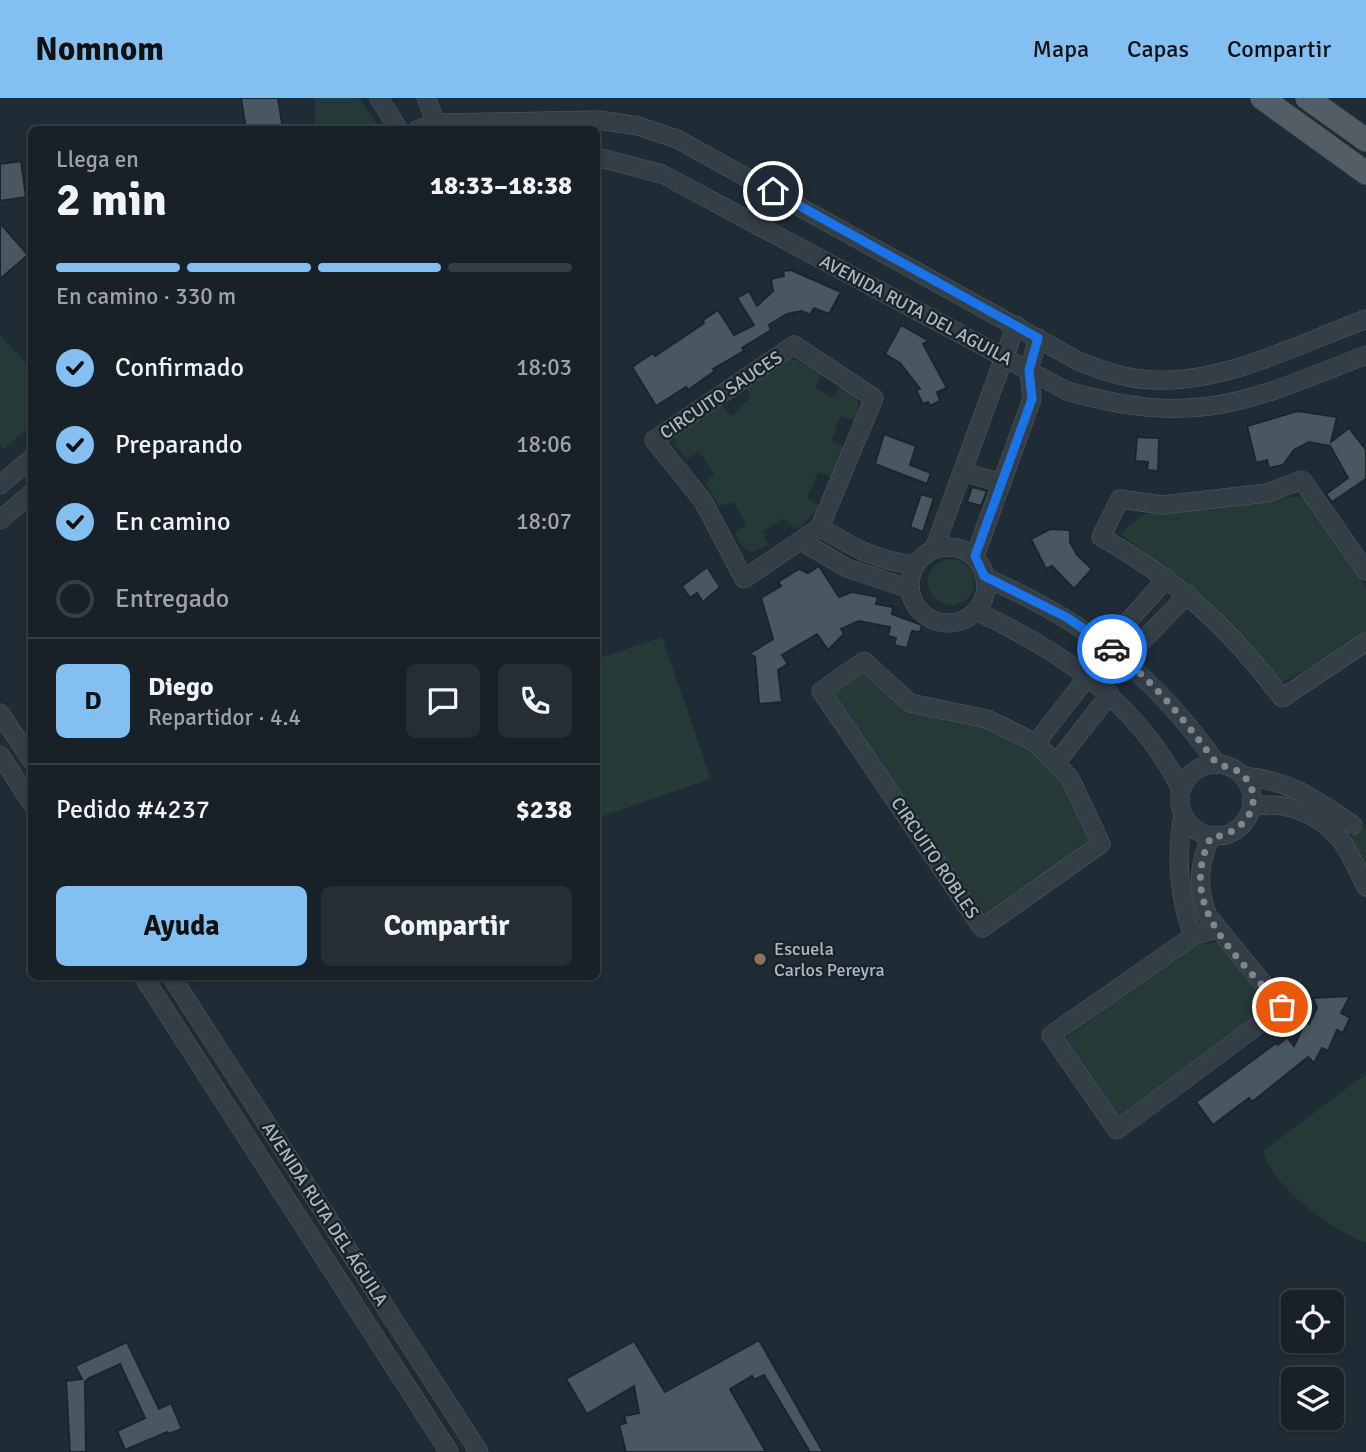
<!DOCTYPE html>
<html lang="es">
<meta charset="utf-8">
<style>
:root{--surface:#182128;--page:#252e34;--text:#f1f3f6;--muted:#9fa3a8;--line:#363e45;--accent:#84bff2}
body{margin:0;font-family:Signika,sans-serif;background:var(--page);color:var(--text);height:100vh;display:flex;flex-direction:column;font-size:26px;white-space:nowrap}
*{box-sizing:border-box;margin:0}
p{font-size:23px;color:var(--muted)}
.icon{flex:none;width:38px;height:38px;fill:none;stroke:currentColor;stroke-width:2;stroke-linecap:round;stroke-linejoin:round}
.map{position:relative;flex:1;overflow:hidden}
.details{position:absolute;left:28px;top:28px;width:572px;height:854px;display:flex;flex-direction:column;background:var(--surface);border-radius:10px;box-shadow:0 2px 5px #0004,0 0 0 2px var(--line)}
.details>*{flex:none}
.controls{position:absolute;left:1281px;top:1192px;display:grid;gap:14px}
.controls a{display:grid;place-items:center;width:63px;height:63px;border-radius:10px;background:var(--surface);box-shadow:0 2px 5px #0004,0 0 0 2px var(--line);font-size:35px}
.pin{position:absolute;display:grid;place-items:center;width:60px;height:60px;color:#fff;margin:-30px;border:4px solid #fff;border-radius:50%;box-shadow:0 2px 7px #0007}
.courier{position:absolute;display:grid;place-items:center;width:70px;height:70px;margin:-35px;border:5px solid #1a73e8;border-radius:50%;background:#fff;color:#222;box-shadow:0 2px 9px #0007}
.head em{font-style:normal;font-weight:700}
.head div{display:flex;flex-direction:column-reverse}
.head{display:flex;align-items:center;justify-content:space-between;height:119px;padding:0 28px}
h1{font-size:46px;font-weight:700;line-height:52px}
.bar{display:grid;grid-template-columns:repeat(4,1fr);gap:10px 7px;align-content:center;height:84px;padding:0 28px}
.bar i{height:9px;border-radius:5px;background:var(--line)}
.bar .on{background:var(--accent)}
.bar p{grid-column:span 4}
.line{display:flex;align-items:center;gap:18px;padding:0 28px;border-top:2px solid var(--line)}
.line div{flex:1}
.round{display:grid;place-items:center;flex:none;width:74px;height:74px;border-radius:10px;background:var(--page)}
ol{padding:0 28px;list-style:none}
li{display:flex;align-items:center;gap:21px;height:77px}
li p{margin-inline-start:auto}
li .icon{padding:7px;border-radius:50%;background:var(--accent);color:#111;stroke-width:4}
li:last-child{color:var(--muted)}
li i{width:38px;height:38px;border:4px solid var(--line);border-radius:50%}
.primary-button{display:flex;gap:14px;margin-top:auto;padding:14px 28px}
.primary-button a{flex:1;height:80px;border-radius:10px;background:var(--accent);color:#111;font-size:28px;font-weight:700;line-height:80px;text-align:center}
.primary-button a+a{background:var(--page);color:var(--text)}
header{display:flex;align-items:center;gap:42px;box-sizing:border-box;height:98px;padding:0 35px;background:var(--accent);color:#111}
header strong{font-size:33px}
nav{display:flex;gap:38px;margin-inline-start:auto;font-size:24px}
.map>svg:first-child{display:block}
</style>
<header>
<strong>Nomnom</strong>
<nav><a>Mapa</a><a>Capas</a><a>Compartir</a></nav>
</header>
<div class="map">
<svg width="1366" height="1354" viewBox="0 0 1366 1354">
<rect width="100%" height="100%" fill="#202c35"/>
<g fill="#253a37">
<path d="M315,0h44l18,27 -5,4h-57z"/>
<path d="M0,237l32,35 -1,55 -27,24 -4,-5z"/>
<path d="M788,262h9l25,15 -7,12 18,11 8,-12 14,8 4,12 -5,14 -14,-4 -8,25 13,6 -12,30 -15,-5 -11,26 14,9c-6,8 -16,11 -20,21l-9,-1 -8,-9 -21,13 5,14 -16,7c-9,-3 -16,-11 -16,-21l10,-6 -12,-23 -15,4 -13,-23 8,-9 -15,-22 -12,7 -12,-14 1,-10 45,-30 10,11 20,-18 -6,-12z"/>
<path d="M1305,398l61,92v47l-86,49 -83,-92 -77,-58 22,-19z"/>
<circle cx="951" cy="484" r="23"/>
<path d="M662,539l49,142 -114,39v-159z"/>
<path d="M862,572l47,43 76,12 46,23 32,34 26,60 -104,72 -153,-222z"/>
<path d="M1366,727v43l-18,-30z"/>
<path d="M1218,845l55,62 -156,115 -52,-81 127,-94z"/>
<path d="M1366,976v169c-36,-15 -71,-41 -94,-72 -4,-6 -6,-13 -10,-19z"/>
</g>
<g fill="#495761" stroke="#1b252c" stroke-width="2">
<path d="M241,0h37l5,32h-37z"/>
<path d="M21,63l5,36 -26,4v-37z"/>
<path d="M0,125l28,32 -28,24z"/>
<path d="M791,172l50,22 -12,22 -15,-6 -4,7 -8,-4 -15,3 -18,11 2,5 -29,18 2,3 -31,18 2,2 -27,19 -2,-3 -30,19 -24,-39 21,-14 2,3 49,-33 -1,-3 15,-10 16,25 20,-10 -17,-27 12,-7 8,15 16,-15 -2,-12 13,-3 -1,-5z"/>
<path d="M901,227l28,16 -6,3 24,44 -10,4 3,9 -10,5 -2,-4 -5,2 -7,-14 4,-1 -20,-26 -15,-9z"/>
<path d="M1298,313l39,6 -6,25 18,-14 17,22v29l-34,23 -6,-8 22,-16 -18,-32 -21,-4 -15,8 -11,15 -14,3 -2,-8 -11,3 -9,-37z"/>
<path d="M884,336l32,12 -6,19 21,8 -4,11 -52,-20z"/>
<path d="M1137,339l22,1 -1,33 -11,-1 1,-8 -13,-1z"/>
<path d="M972,389l15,4 -6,15 -14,-4z"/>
<path d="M921,396l13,4 -11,34 -13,-5z"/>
<path d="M1050,431l20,1v12l7,13 15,14 -18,20 -22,-23 -6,3 -15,-30z"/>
<path d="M819,468l20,31 13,-5 26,5 -2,7 17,3 -1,7 30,11 -2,7 -8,-1 -5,17 -13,-3 2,-7 -8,-2 2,-9 -31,-6 -18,8 3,5 -16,16 -11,-16 -35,21 6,9 -10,6 4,32 -23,2 -4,-47 -6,-3 24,-15 -12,-41 20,-12 -3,-4 21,-13 9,4z"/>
<path d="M707,469l13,20 -17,15 -6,-9 -7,5 -8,-12z"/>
<path d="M1350,898l-9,17 9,5 -7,15 -6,-3 -9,21 -6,-3 -8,15 -6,-6 -56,45 -3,-4 -36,27 -17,-23 80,-59 2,2 9,-8 7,9 11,-24 4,2 8,-16 -4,-10z"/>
<path d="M759,1242l64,112h-13l-46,-77 -10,5 -2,-4 -22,13 36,63h-140l-7,-27 7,-2 -2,-7 15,-3 -5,-27 -47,28 -21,-35 68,-38 31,51z"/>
<path d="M127,1244l32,67 12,-6 11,26 -14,5 -1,-2 -42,18 -8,-19 28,-13 -25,-54 -31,14 -4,4 1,70h-16l-4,-71 16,-2 -7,-13z"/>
</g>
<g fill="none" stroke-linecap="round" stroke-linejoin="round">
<defs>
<g id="minor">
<path d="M379,0l20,32"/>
<path d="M426,0l13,32"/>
<path d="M417,32l20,-7 162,-3 39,6 39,13 403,223c24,9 47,17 73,18 73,3 146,-36 213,-61"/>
<path d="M597,59l65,17 405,217c130,37 179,11 299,-36"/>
<path d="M794,247l80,53 -54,129 -76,52 -41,-78 -49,-61z"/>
<path d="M963,374l38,11"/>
<path d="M0,387l32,-27"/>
<path d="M0,422l32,-27"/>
<path d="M820,429c32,20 57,34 95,38"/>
<path d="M801,443l46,27 63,21"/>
<circle cx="948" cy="487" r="38"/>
<path d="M934,451l82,-224"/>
<path d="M975,458l57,-157 -3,-29 9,-32"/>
<path d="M1366,473l-64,-91 -35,13 -105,12 -42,-6 -19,38c76,43 129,91 181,161l84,-56"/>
<path d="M984,479c100,43 170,97 233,187"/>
<path d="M976,513c85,40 162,92 205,178"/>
<path d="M1107,547l60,-67"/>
<path d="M1125,561l63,-65"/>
<path d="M864,563l46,42 77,16 49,24 34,35 31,66 -119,84 -161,-237z"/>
<path d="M0,615l32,48"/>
<path d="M1036,645l52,-67"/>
<path d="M0,657l32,49"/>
<path d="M1056,665l54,-69"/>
<circle cx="1216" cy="702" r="36"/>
<path d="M1244,678c50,6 69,22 109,49"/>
<path d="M1252,709c32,-7 66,6 88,32 10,13 18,32 26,48"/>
<path d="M1183,716c-7,44 -5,80 10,122"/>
<path d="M1211,739c-13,27 -14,51 -3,79l74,91 -165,123 -66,-95 142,-99 22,-7"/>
<path d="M143,878l306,476"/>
<path d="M171,878l308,476"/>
</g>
<g id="major">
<path d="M1262,0l104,75"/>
<path d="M1307,0l59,42"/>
</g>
</defs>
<use href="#minor" stroke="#515c64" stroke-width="19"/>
<use href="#major" stroke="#3d474f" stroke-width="24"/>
<use href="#minor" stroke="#343e46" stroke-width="18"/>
<use href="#major" stroke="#525d66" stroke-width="23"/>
</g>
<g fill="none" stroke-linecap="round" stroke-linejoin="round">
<path stroke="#7c8891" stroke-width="7" stroke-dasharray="0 12.6" d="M1112,551c41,32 71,69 102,111 6,7 20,7 28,14 27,27 1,62 -31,63 -36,72 28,120 71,170"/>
<path stroke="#1a73e8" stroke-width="9" d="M773,93l265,147 -9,32 3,29 -57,157 9,20 84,42 44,31"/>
</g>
<circle fill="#8d6e63" stroke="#19232a" stroke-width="2.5" cx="760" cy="861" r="7"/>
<g text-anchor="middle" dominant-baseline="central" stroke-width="5" stroke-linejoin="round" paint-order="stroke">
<g font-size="18" fill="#aeb9c3" stroke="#19232a">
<text transform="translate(916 212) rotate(28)">AVENIDA RUTA DEL AGUILA</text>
<text transform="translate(721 297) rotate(-34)">CIRCUITO SAUCES</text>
<text transform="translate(935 760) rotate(56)">CIRCUITO ROBLES</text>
<text transform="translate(325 1116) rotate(57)">AVENIDA RUTA DEL ÁGUILA</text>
</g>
<g font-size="18" fill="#aeb9c3" stroke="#19232a" text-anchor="start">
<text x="774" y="851">Escuela<tspan x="774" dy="21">Carlos Pereyra</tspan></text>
</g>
</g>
</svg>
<div class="controls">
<a><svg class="icon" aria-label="locate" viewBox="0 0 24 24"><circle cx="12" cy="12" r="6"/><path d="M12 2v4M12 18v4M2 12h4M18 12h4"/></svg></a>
<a><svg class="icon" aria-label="layers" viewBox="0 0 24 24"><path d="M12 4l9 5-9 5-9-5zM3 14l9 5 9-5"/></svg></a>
</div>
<div class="pin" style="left:1282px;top:909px;background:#ea580c"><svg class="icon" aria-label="bag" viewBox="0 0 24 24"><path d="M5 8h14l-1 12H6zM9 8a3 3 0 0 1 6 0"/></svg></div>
<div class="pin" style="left:773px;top:93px;background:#1f2937"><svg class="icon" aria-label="home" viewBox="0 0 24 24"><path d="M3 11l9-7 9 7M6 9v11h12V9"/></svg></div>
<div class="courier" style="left:1112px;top:551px"><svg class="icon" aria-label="car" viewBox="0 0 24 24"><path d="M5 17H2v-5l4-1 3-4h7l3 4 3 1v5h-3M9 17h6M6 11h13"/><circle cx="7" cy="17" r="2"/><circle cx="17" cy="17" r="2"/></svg></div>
<section class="details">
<div class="head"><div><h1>2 min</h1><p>Llega en</p></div><em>18:33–18:38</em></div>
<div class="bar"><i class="on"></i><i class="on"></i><i class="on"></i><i></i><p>En camino · 330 m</p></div>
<ol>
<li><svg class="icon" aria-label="check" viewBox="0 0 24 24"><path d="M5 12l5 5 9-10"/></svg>Confirmado<p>18:03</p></li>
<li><svg class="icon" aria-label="check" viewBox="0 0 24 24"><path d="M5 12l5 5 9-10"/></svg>Preparando<p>18:06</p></li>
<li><svg class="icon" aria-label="check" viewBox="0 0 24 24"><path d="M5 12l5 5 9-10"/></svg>En camino<p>18:07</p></li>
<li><i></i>Entregado</li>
</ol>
<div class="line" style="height:126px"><b class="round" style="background:var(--accent);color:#111">D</b><div><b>Diego</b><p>Repartidor · 4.4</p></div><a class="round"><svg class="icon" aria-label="chat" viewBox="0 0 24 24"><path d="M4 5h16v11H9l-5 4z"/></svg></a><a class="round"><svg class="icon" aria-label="phone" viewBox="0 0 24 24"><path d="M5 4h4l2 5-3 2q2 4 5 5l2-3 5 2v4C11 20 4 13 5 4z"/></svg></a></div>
<div class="line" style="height:91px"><div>Pedido #4237</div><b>$238</b></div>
<div class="primary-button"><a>Ayuda</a><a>Compartir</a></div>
</section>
</div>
